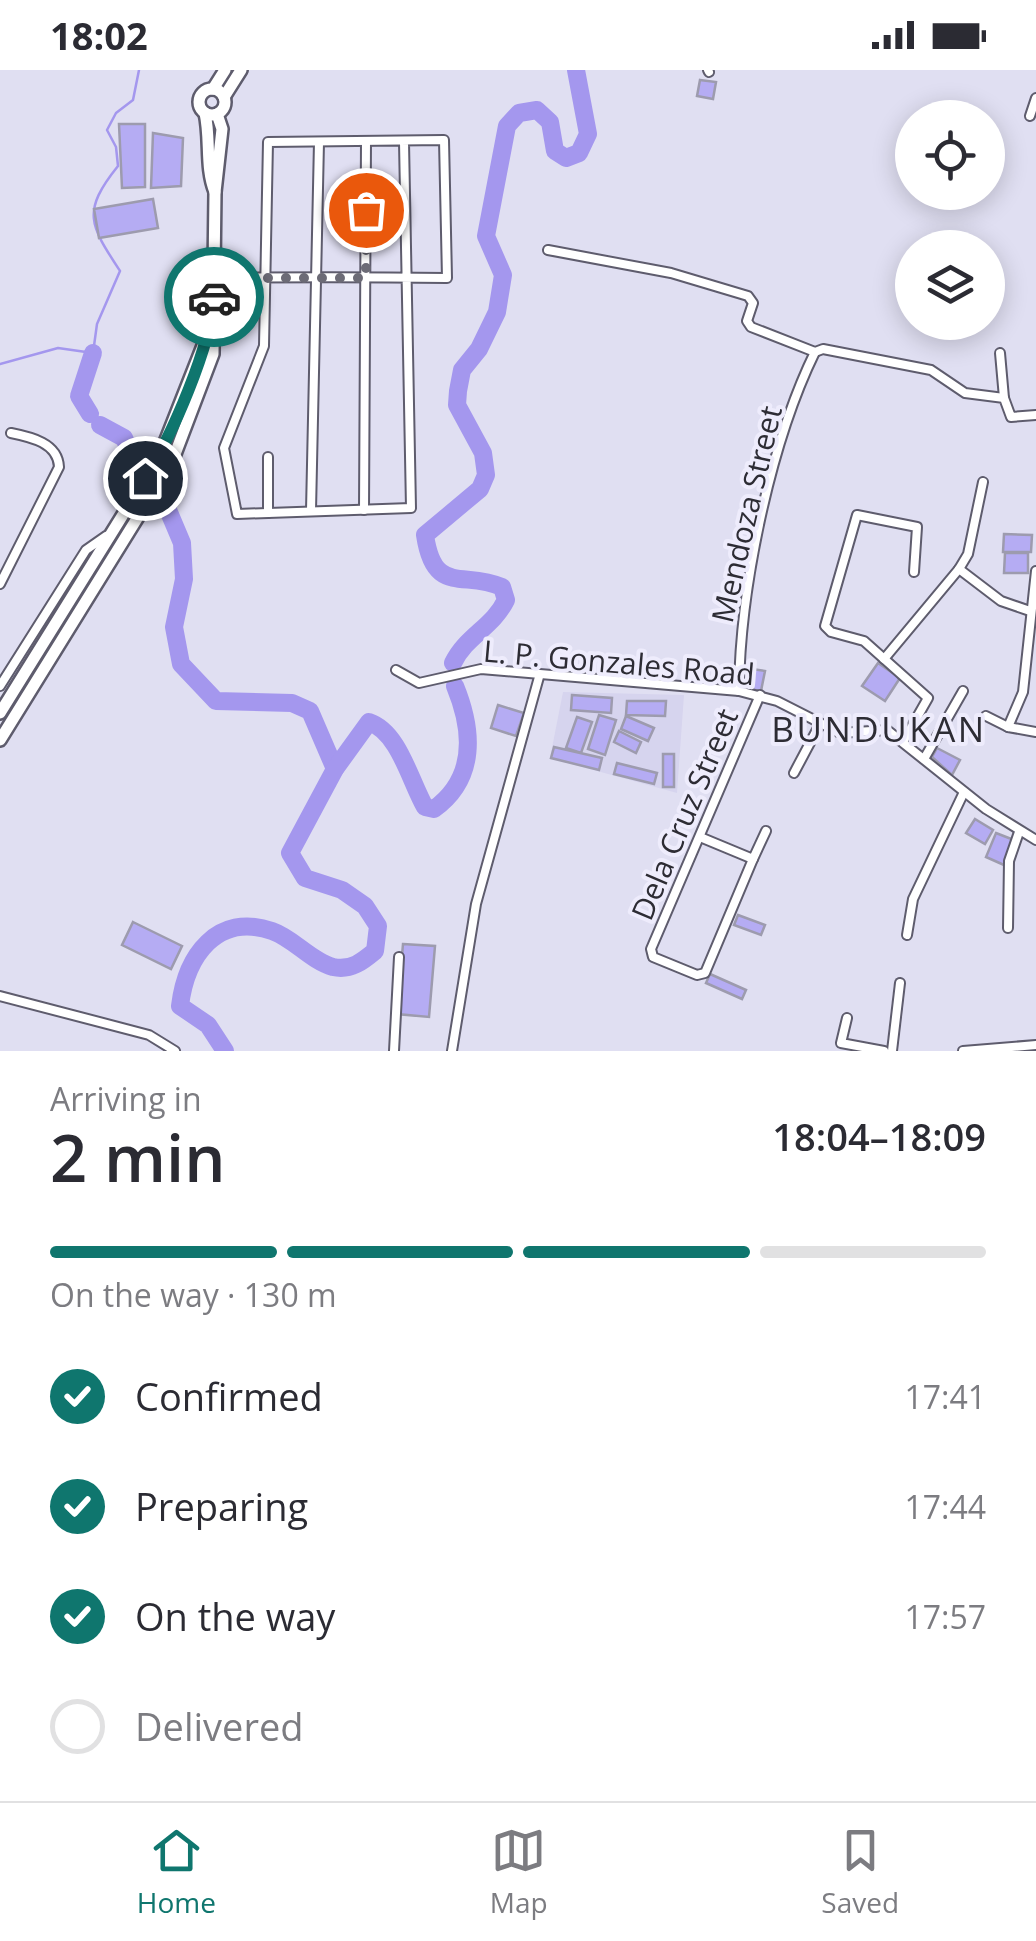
<!DOCTYPE html>
<meta charset="utf-8">
<style>
:root{--surface:#fff;--page:#f2f2f3;--text:#2b2b33;--muted:#7c7c81;--line:#e1e1e2;--accent:#0f766e}
body{margin:0;font-family:"Open Sans",sans-serif;background:var(--page);color:var(--text);height:100vh;display:flex;flex-direction:column;font-size:38px;white-space:nowrap}
*{box-sizing:border-box;margin:0}
p{font-size:32px;color:var(--muted)}
.icon{flex:none;width:55px;height:55px;fill:none;stroke:currentColor;stroke-width:2;stroke-linecap:round;stroke-linejoin:round}
.map{position:relative;height:981px;overflow:hidden}
.drawer{display:flex;flex-direction:column;background:var(--surface);flex:1}
.drawer>*{flex:none}
.buttons{position:absolute;left:895px;top:30px;display:grid;gap:20px}
.buttons a{display:grid;place-items:center;width:110px;height:110px;border-radius:50%;background:var(--surface);box-shadow:0 5px 25px #0003;font-size:50px}
.pin{position:absolute;display:grid;place-items:center;width:85px;height:85px;color:#fff;margin:-42px;border:5px solid #fff;border-radius:50%;box-shadow:0 2px 10px #0007}
.courier{position:absolute;display:grid;place-items:center;width:100px;height:100px;margin:-50px;border:8px solid #0f766e;border-radius:50%;background:#fff;color:#222;box-shadow:0 2px 12px #0007}
.head em{font-style:normal;font-weight:600}
.head div{display:flex;flex-direction:column-reverse}
.head{display:flex;align-items:center;justify-content:space-between;height:170px;padding:0 50px}
h1{font-size:65px;font-weight:600;line-height:75px}
.bar{display:grid;grid-template-columns:repeat(4,1fr);gap:15px 10px;align-content:center;height:120px;padding:0 50px}
.bar i{height:12px;border-radius:8px;background:var(--line)}
.bar .active{background:var(--accent)}
.bar p{grid-column:span 4}
ol{padding:0 50px;list-style:none}
li{display:flex;align-items:center;gap:30px;height:110px}
li p{margin-inline-start:auto}
li .icon{padding:10px;border-radius:50%;background:var(--accent);color:#fff;stroke-width:4}
li:last-child{color:var(--muted)}
li i{width:55px;height:55px;border:5px solid var(--line);border-radius:50%}
.status{display:flex;justify-content:space-between;align-items:center;height:70px;padding:0 50px;background:var(--surface);direction:ltr}
.status svg{height:28px;fill:currentColor}
.menu{display:flex;justify-content:space-around;align-items:center;height:140px;border-top:2px solid var(--line);background:var(--surface);font-size:28px;color:var(--muted)}
.menu a{display:grid;justify-items:center;gap:5px}
.menu .active{color:var(--accent)}
.map>svg:first-child{display:block}
</style>
<div class="status"><b>18:02</b><svg viewBox="0 0 49 12"><path d="M0 12V9h3v3zM5 12V6h3v6zM10 12V3h3v9zM15 12V0h3v12zM26 1h20v11H26zM47 4h2v5h-2z"/></svg></div>
<div class="map">
<svg width="1036" height="981" viewBox="0 0 1036 981">
<rect width="100%" height="100%" fill="#e0dff2"/>
<path fill="#d6d4ee" d="M563,622l121,3 -7,98 -127,-35z"/>
<g fill="none" stroke-linecap="round" stroke-linejoin="round">
<path stroke="#a497ee" stroke-width="2.5" d="M0,294l58,-16 35,5 4,-29 23,-53c-30,-46 -39,-59 -2,-105l-2,-19 -9,-17 9,-17 17,-13 6,-30"/>
<g stroke="#a497ee" stroke-width="18">
<path d="M90,344l-11,-18 14,-43"/>
<path d="M100,355l24,13 9,20"/>
<path d="M163,428l19,45 2,36 -10,48 7,37 35,37 76,2 18,8 25,58"/>
<path d="M453,593c13,-27 40,-36 53,-63l-4,-13c-39,-17 -68,9 -77,-52l55,-46 6,-14 -3,-22 -26,-48 1,-14 4,-21 17,-21 18,-37 6,-37 -17,-39 21,-110 12,-13 18,-3 13,12 5,29 11,7 13,-5 9,-19 -12,-64"/>
<path d="M225,981l-17,-26 -28,-19c6,-50 37,-94 92,-75 21,7 39,30 61,36 18,4 30,-6 42,-16l3,-25 -13,-20 -23,-16 -37,-12 -15,-25 45,-84 34,-47c30,10 41,59 56,85l9,2c43,-31 39,-79 21,-123"/>
</g>
</g>
<g fill="#b5acf3" stroke="#9d9bae" stroke-width="2.5">
<path d="M700,10l16,2 -3,17 -16,-3z"/>
<path d="M119,54h26v63l-23,1z"/>
<path d="M153,63l30,5 -2,48 -30,2z"/>
<path d="M153,129l5,29 -59,10 -5,-29z"/>
<path d="M1004,464l28,1 -1,17h-28z"/>
<path d="M1005,483h23v20h-24z"/>
<path d="M878,593l22,15 -15,23 -23,-15z"/>
<path d="M752,599l13,2 -4,20 -12,-2z"/>
<path d="M572,625l40,3 -1,15 -40,-3z"/>
<path d="M627,631h39l-1,15 -39,-1z"/>
<path d="M498,635l26,8 -8,23 -25,-8z"/>
<path d="M599,645l17,5 -11,35 -17,-6z"/>
<path d="M626,646l28,12 -6,13 -27,-12z"/>
<path d="M577,647l15,5 -11,31 -15,-5z"/>
<path d="M619,661l22,11 -5,11 -22,-11z"/>
<path d="M554,677l48,11 -3,12 -48,-12z"/>
<path d="M937,678l23,12 -8,15 -20,-18z"/>
<rect x="663" y="684" width="11" height="33"/>
<path d="M617,693l40,10 -3,11 -40,-10z"/>
<path d="M975,749l18,11 -8,14 -19,-11z"/>
<path d="M996,763l18,7 -10,25 -18,-8z"/>
<path d="M738,845l27,10 -4,10 -27,-10z"/>
<path d="M133,852l49,24 -11,23 -49,-24z"/>
<path d="M403,874l32,2 -6,71 -32,-3z"/>
<path d="M710,904l36,16 -4,9 -36,-16z"/>
</g>
<g fill="none" stroke-linecap="round" stroke-linejoin="round">
<defs>
<g id="minor">
<path d="M708,0l1,2"/>
<path d="M1030,46l6,-18"/>
<path d="M548,180l123,23 77,23 5,7 -6,18 4,6 64,25 8,-3 108,21 34,23 39,5 7,19 25,-2"/>
<path d="M215,208c77,-1 155,-1 232,0l-3,-138 -176,2 -4,204 -40,102 13,66 174,-6 -7,-366"/>
<path d="M1000,283l4,45"/>
<path d="M364,440l2,-369"/>
<path d="M311,441l8,-369"/>
<path d="M268,443v-56"/>
<path d="M959,499l42,32 29,10"/>
<path d="M1036,501l-13,121 -15,35 28,5"/>
<path d="M0,514l59,-117c-1,-24 -28,-30 -48,-34"/>
<path d="M884,589l75,-90 9,-15 15,-72"/>
<path d="M396,600l23,13 62,-14 258,22 38,10 63,32 47,-3 99,79 50,31"/>
<path d="M0,616l86,-136 20,-14"/>
<path d="M739,621c1,-102 31,-247 76,-339"/>
<path d="M986,646l22,11"/>
<path d="M903,672l25,-44 -64,-57 -33,-9 -6,-6 32,-111 60,12 -3,45"/>
<path d="M924,689l39,-68"/>
<path d="M794,703l26,-49"/>
<path d="M700,767l53,22 13,-28"/>
<path d="M753,789l-48,114 -8,2 -44,-18 -2,-8 109,-254"/>
<path d="M1008,858l1,-67 10,-29"/>
<path d="M907,865l6,-36 51,-107"/>
<path d="M0,926l149,39 26,16"/>
<path d="M847,948l-6,25 43,8"/>
<path d="M394,981l5,-94"/>
<path d="M452,981l24,-147 63,-227"/>
<path d="M892,981l8,-68"/>
<path d="M963,981l73,-6"/>
</g>
<g id="secondary">
<path d="M213,19l12,-19"/>
<circle cx="212" cy="32" r="13"/>
<path d="M224,27l17,-27"/>
<path d="M205,43c6,27 0,54 10,79"/>
<path d="M0,643l160,-258 50,-127"/>
<path d="M0,670l172,-278 41,-108 2,-162 7,-63 -5,-15"/>
</g>
</defs>
<use href="#minor" stroke="#5e5c6d" stroke-width="12"/>
<use href="#secondary" stroke="#5e5c6d" stroke-width="16"/>
<use href="#minor" stroke="#fff" stroke-width="8"/>
<use href="#secondary" stroke="#fff" stroke-width="11"/>
</g>
<g fill="none" stroke-linecap="round" stroke-linejoin="round">
<path stroke="#6c6b76" stroke-width="10" stroke-dasharray="0 18" d="M214,227l1,-19h151v-68"/>
<path stroke="#0f766e" stroke-width="12" d="M145,408c27,-42 66,-132 69,-181"/>
</g>
<g text-anchor="middle" dominant-baseline="central" stroke-width="8" stroke-linejoin="round" paint-order="stroke">
<g font-size="30" fill="#2d2c34" stroke="#eeecfc">
<text transform="translate(746 444) rotate(-77)">Mendoza Street</text>
<text transform="translate(619 592) rotate(5)">L. P. Gonzales Road</text>
<text transform="translate(684 744) rotate(-67)">Dela Cruz Street</text>
</g>
<g font-size="35" letter-spacing="2.5" fill="#2d2c34" stroke="#eeecfc">
<text x="879" y="658">BUNDUKAN</text>
</g>
</g>
</svg>
<div class="buttons">
<a><svg class="icon" aria-label="locate" viewBox="0 0 24 24"><circle cx="12" cy="12" r="6"/><path d="M12 2v4M12 18v4M2 12h4M18 12h4"/></svg></a>
<a><svg class="icon" aria-label="layers" viewBox="0 0 24 24"><path d="M12 4l9 5-9 5-9-5zM3 14l9 5 9-5"/></svg></a>
</div>
<div class="pin" style="left:366px;top:140px;background:#ea580c"><svg class="icon" aria-label="bag" viewBox="0 0 24 24"><path d="M5 8h14l-1 12H6zM9 8a3 3 0 0 1 6 0"/></svg></div>
<div class="pin" style="left:145px;top:408px;background:#1f2937"><svg class="icon" aria-label="home" viewBox="0 0 24 24"><path d="M3 11l9-7 9 7M6 9v11h12V9"/></svg></div>
<div class="courier" style="left:214px;top:227px"><svg class="icon" aria-label="car" viewBox="0 0 24 24"><path d="M5 17H2v-5l4-1 3-4h7l3 4 3 1v5h-3M9 17h6M6 11h13"/><circle cx="7" cy="17" r="2"/><circle cx="17" cy="17" r="2"/></svg></div>
</div>
<section class="drawer">
<div class="head"><div><h1>2 min</h1><p>Arriving in</p></div><em>18:04–18:09</em></div>
<div class="bar"><i class="active"></i><i class="active"></i><i class="active"></i><i></i><p>On the way · 130 m</p></div>
<ol>
<li><svg class="icon" aria-label="check" viewBox="0 0 24 24"><path d="M5 12l5 5 9-10"/></svg>Confirmed<p>17:41</p></li>
<li><svg class="icon" aria-label="check" viewBox="0 0 24 24"><path d="M5 12l5 5 9-10"/></svg>Preparing<p>17:44</p></li>
<li><svg class="icon" aria-label="check" viewBox="0 0 24 24"><path d="M5 12l5 5 9-10"/></svg>On the way<p>17:57</p></li>
<li><i></i>Delivered</li>
</ol>
</section>
<nav class="menu">
<a class="active"><svg class="icon" aria-label="home" viewBox="0 0 24 24"><path d="M3 11l9-7 9 7M6 9v11h12V9"/></svg>Home</a>
<a><svg class="icon" aria-label="map" viewBox="0 0 24 24"><path d="M3 6l6-2 6 2 6-2v14l-6 2-6-2-6 2zM9 4v14M15 6v14"/></svg>Map</a>
<a><svg class="icon" aria-label="saved" viewBox="0 0 24 24"><path d="M7 4h10v16l-5-4-5 4z"/></svg>Saved</a>
</nav>
